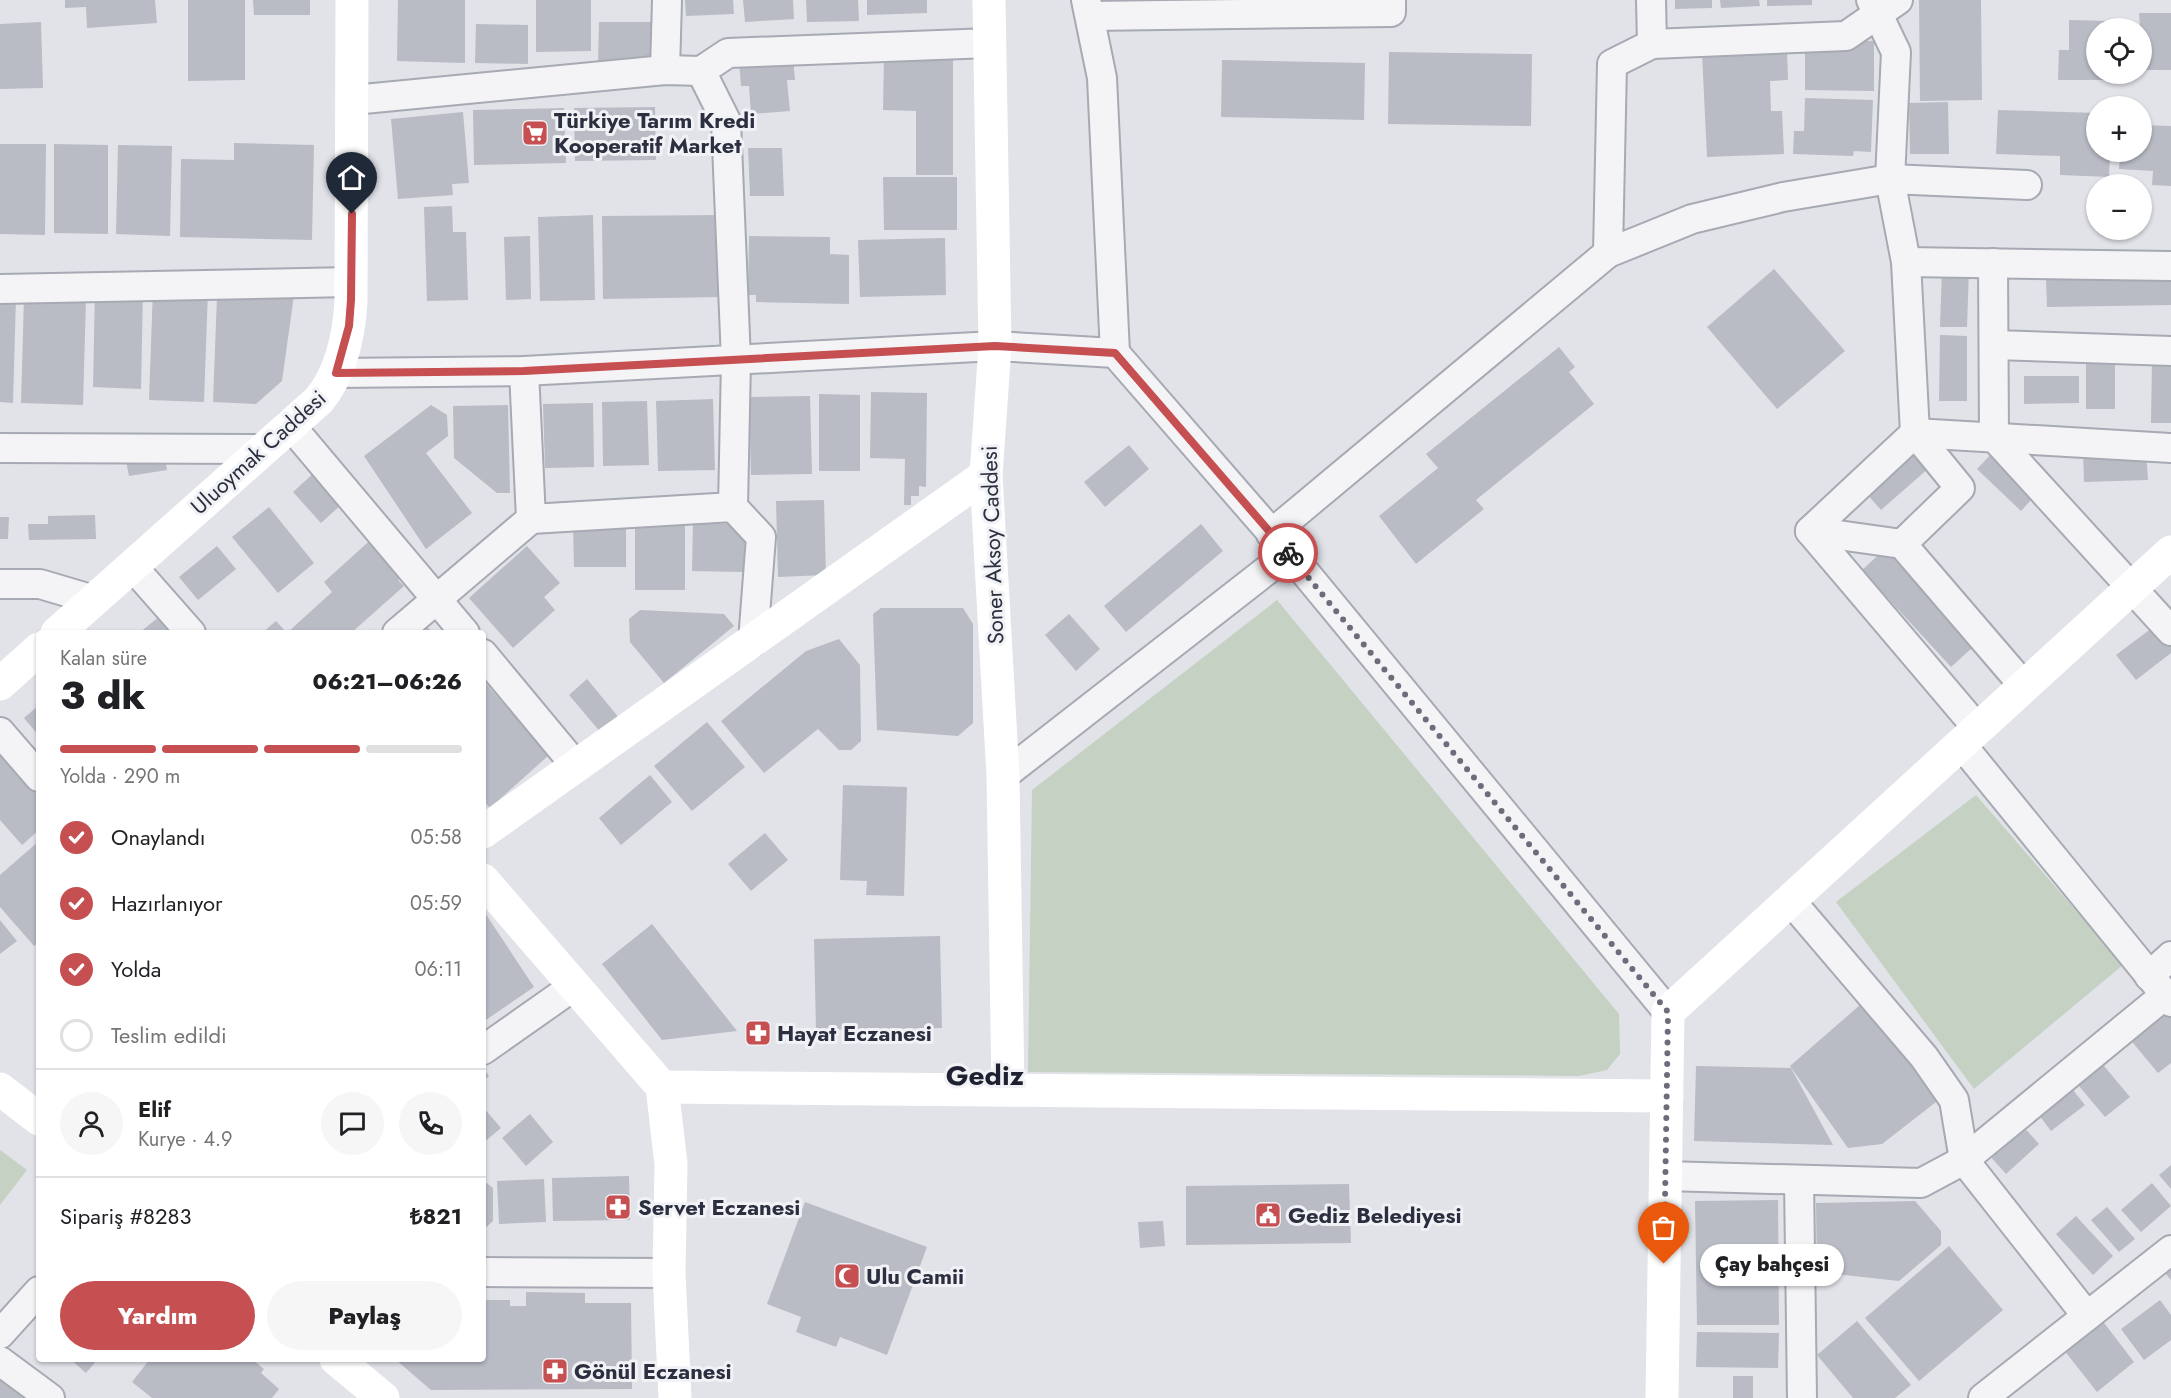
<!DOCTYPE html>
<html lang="tr">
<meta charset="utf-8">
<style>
:root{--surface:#fff;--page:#f6f6f6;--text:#202124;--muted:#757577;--line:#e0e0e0;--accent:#c54f51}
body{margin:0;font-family:Jost,sans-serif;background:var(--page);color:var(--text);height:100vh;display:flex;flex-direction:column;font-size:22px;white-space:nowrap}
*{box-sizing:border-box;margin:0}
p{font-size:20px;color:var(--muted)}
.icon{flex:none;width:33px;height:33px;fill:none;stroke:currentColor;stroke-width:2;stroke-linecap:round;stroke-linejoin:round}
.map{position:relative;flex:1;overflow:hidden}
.panel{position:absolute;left:36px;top:630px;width:450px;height:732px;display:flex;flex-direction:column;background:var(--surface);border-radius:6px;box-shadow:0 2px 4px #0004}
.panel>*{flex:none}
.tools{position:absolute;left:2086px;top:18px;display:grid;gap:12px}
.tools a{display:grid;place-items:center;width:66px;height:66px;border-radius:50%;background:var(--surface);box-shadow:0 2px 4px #0004;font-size:30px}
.pin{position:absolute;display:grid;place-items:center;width:51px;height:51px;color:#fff;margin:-62px -26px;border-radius:50% 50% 50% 0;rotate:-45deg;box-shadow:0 0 6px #0007}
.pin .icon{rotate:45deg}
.courier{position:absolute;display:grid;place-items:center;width:60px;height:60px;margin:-30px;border:4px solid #c54f51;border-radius:50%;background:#fff;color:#222;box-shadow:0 2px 8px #0007}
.bubble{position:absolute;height:42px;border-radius:21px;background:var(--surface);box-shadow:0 2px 4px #0004;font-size:20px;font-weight:800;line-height:42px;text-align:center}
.head em{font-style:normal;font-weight:800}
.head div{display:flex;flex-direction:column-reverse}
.head{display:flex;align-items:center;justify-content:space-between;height:102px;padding:0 24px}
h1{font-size:39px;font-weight:800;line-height:45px}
.bar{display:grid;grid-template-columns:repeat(4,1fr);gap:9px 6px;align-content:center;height:72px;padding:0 24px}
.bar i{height:8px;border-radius:4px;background:var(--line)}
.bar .selected{background:var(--accent)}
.bar p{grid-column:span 4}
.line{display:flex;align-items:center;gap:15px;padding:0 24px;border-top:2px solid var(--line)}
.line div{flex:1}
.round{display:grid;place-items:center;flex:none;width:63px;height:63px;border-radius:32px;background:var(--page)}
ol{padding:0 24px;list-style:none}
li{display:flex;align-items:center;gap:18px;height:66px}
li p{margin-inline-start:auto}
li .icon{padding:6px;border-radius:50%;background:var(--accent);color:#fff;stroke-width:4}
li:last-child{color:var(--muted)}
li i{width:33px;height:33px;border:3px solid var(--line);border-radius:50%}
.primary-button{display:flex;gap:12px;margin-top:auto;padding:12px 24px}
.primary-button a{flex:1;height:69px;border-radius:36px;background:var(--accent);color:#fff;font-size:24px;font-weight:800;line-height:69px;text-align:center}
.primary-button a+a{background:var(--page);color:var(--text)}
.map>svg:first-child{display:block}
</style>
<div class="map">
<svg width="2171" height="1398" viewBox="0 0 2171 1398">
<rect width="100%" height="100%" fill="#e1e3e9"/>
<g fill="#c5d2c3">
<path d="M1277,600l342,414 1,40 -13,16 -28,6 -551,-4 4,-282z"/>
<path d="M1976,795l147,170 -149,124 -138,-187z"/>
<path d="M0,1150l27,20 -27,35z"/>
</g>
<g fill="#b9bcc5">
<path d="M65,0h90l2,23 -70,5 -1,-21 -21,1z"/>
<path d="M188,0h57v80l-57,1z"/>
<path d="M253,0h57v15h-56z"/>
<path d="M398,0h67v63l-68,-2z"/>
<path d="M536,0h55v51l-55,1z"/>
<path d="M685,0h48l1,14 -48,2z"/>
<path d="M743,0h50l1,19 -49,3z"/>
<path d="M806,0h52l1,21 -52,1z"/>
<path d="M867,0h60v13l-60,2z"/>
<path d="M1675,0h37v8l-37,1z"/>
<path d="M1720,0h39l1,6 -39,2z"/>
<path d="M1767,0h45v5l-45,1z"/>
<path d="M1919,0h62l1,100 -62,1z"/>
<path d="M2139,13h32v57h-29v-42h-2z"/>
<path d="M2069,20l42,1v7h-14v46h14v6h-53l1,-30h10z"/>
<path d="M41,22l2,66 -43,1v-65z"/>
<path d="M599,22h52v40h-53z"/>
<path d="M476,24l52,1v39l-53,-1z"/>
<path d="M1805,40l69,1v50l-69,-1z"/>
<path d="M1787,50l1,30 -18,1 1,30h11l2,43 -77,3 -5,-104z"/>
<path d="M1389,52l143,2 -1,72 -143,-2z"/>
<path d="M884,53l69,1v121h-37v-64l-33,-1z"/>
<path d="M793,57l2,23h-8l3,31 -39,3 -2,-28h-8l-2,-25z"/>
<path d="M1222,60l143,3 -1,57 -143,-3z"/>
<path d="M1805,98l68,2 -2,52 -17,-1 -1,5 -60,-2 1,-23h10z"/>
<path d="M1948,102l1,52h-39l-1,-51z"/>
<path d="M655,107l1,53 -81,1 -1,-53z"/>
<path d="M564,108l2,55 -92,2 -1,-55z"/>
<path d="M1998,110l99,3v39h13l-1,25 -49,-2v-19l-64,-2z"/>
<path d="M463,112l6,71 -17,1 1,11 -55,4 -7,-80z"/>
<path d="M2142,125l29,1v60l-19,-1 1,-14 -34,-2 1,-17h22z"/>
<path d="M234,143l80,2 -2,95 -132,-3 1,-78 53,1z"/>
<path d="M0,144h46l-1,91 -45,-1z"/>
<path d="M54,144l54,1v89l-54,-1z"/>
<path d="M118,145l54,1 -2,90 -54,-2z"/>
<path d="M748,148h34l2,48h-34z"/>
<path d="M883,177h74v53h-73z"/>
<path d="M452,206l1,26h13l2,68 -41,1 -3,-94z"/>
<path d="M593,215l2,85 -55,1 -2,-84z"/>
<path d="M720,215l1,82 -118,2 -1,-83z"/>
<path d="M530,236l1,63 -25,1 -2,-63z"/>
<path d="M749,236l81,1v17l19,1v49l-93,-2v-7h-8z"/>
<path d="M945,238l1,57 -86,2 -2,-57z"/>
<path d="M1942,268l27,1 -2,58h-27z"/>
<path d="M1774,269l71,82 -68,58 -70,-82z"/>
<path d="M2171,275v30l-124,2 -1,-30z"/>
<path d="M95,288l48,1 -2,100 -48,-2z"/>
<path d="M153,288l55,2 -4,112 -55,-2z"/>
<path d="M294,295l-12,86 -26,23 -43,-2 4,-106z"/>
<path d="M0,296l16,1 -3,106 -13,-1z"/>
<path d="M24,296l62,2 -3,107 -62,-2z"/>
<path d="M1940,335l27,1v65h-28z"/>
<path d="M1559,347l16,20 -6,5 25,32 -118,96 8,9 -68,55 -37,-48 59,-48 -12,-14z"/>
<rect x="2086" y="353" width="29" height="56"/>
<path d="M2152,358h19v65h-20z"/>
<path d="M2024,376h55v27l-55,1z"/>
<path d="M871,392l56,1 -1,94 -7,-1v10h-8v9h-7l1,-46 -35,-1z"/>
<path d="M819,394l41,1v76h-41z"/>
<path d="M810,396l2,78 -61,1 -2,-78z"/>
<path d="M713,399l2,71 -57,1 -2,-70z"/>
<path d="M647,401l2,64 -46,1 -1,-64z"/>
<path d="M593,403l1,64 -49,1 -2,-64z"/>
<path d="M431,405l16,10 1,21 -22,17 46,60 -46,36 -62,-93z"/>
<path d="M508,405l2,88h-13l-43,-35 -1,-52z"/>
<path d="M1129,445l20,24 -44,38 -21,-25z"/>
<path d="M1998,447l43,42 -20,22 -44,-42z"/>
<path d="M164,450l3,20 -38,6 -4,-20z"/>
<path d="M1915,450l15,17 -49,43 -15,-17z"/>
<path d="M2146,450l2,30 -64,2 -1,-30z"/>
<path d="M315,472l28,31 -22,20 -28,-31z"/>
<path d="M824,500l2,75 -48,2 -2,-76z"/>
<path d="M269,507l45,56 -36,30 -46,-56z"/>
<path d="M95,515l1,24 -67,1 -1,-16h20v-8z"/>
<path d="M0,517h9l-1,22h-8z"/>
<path d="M626,523v44h-52l-1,-43z"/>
<path d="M693,523l52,1 -1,48 -52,-1z"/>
<rect x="635" y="524" width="50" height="66"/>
<path d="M1201,524l22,27 -97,81 -22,-26z"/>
<path d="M376,535l27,41 -5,4 6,6 -53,47h-89l14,-12 11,12 45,-41 -8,-10z"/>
<path d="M217,546l19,23 -38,31 -19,-23z"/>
<path d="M527,546l33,37 -16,14 11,13 -42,38 -44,-50z"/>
<path d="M1885,549l88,98 -22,20 -89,-97z"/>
<path d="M881,608h82l10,16v99l-15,13 -81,-6 -4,-116z"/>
<path d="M640,610l84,4 10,12 -70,57 -34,-41 -1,-23z"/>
<path d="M165,612l17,21h-43z"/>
<path d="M1069,614l31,35 -24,22 -31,-36z"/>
<path d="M417,616l16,17h-35z"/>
<path d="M2160,622l11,14v17l-35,27 -20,-25z"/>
<path d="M839,639l21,26 1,76 -10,9h-12l-21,-21 -54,44 -43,-52 85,-70z"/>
<path d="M587,679l33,40 -18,15 -33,-39z"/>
<path d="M483,680l66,75 -59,53 -7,-8z"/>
<path d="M39,705v31l-15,-18z"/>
<path d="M707,722l38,45 -53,44 -38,-45z"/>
<path d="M0,743l39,45v42l-17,15 -22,-25z"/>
<path d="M650,775l22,27 -51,43 -22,-27z"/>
<path d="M843,785l64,2 -3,109 -38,-1 1,-14 -27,-1z"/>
<path d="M765,833l23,27 -37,31 -23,-27z"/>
<path d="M39,841v101l-5,4 -34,-39v-32z"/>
<path d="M483,910l51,77 -51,35z"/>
<path d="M0,920l17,21 -17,13z"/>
<path d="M652,924l85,107 -75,9 -60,-76z"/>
<path d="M940,936l2,92 -126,2 -2,-91z"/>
<path d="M1868,998l77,97 -63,49 -34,4 -58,-82z"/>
<path d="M2167,1006l4,4v53l-13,10 -29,-35z"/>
<path d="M2099,1060l31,37 -25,20 -31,-37z"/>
<path d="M1696,1066l95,2 42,77 -139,-4z"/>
<path d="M483,1068l6,8 -6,5z"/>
<path d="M2069,1085l16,20 -34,26 -15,-20z"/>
<path d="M483,1107l18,21 -18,15z"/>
<path d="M530,1114l23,28 -27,24 -24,-28z"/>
<path d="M2022,1125l17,19 -33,30 -17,-19z"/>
<path d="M2171,1165v24l-12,-14z"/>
<path d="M629,1176l1,44 -77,1 -1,-43z"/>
<path d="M544,1179l2,43 -47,2 -2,-43z"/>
<path d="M483,1180l10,8v33l-10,9z"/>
<path d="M2152,1183l19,23 -30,26 -20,-22z"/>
<path d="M1349,1184l2,59 -165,2v-59z"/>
<path d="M1778,1200l1,125h-82l-2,-124z"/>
<path d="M1915,1201l26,30v14l-42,36 -82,-9 -1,-69z"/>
<path d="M805,1202l122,45 -40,108 -47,-18 -4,10 -40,-15 5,-15 -34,-13z"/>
<path d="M2107,1207l28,32 -16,13 -28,-32z"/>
<path d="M2076,1216l37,40 -20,19 -37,-41z"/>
<path d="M1163,1221l2,25 -25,2 -2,-26z"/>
<path d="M1949,1246l54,64 -84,71 -54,-63z"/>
<path d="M2171,1257v23l-11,-13z"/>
<path d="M526,1292l59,1v10h46l1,86 -201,1 -36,-31h88v-59h27v6h16z"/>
<path d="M2160,1300l11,15v25l-27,20 -23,-31z"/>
<path d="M2098,1315l36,47 -37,30 -37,-47z"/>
<path d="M1857,1321l54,64 -16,13h-42l-36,-43z"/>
<path d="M1697,1332l82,1 -1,35 -82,-1z"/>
<path d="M70,1359h28l-12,14z"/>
<path d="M150,1359h102l12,10 -3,4 18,16 -7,9h-120l-20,-16z"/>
<path d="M5,1374l28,24h-33v-18z"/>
<rect x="1733" y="1376" width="20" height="22"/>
</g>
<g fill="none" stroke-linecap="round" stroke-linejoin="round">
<defs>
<g id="street">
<path d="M1086,0l16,78 13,275"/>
<path d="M1651,0l1,44"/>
<path d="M1871,0l25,52 -6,127 16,83 9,171 -105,98 168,198"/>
<path d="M1090,16l301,-4v-12"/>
<path d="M665,70l2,-70"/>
<path d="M701,71l25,50 10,239 -3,147 28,30 -8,104"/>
<path d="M353,100l312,-30 36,1 27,-18 262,-10"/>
<path d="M1608,253l4,-189 40,-20 194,-8 52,-36"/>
<path d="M1906,262l265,4"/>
<path d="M1993,263l1,174 177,194"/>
<path d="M0,289l351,-7"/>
<path d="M1994,345l177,6"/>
<path d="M336,373l188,-2 471,-25 120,7 174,200 379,459"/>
<path d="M290,425l175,208"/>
<path d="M1915,433l256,15"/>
<path d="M0,448l263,1"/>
<path d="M531,519l202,-12"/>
<path d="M1810,531l92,13 122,142"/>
<path d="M1271,534l337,-281 84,-34 91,-22 107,-18 137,6"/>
<path d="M1902,544l58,-56 -45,-55"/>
<path d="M132,566l59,67"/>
<path d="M0,584h40l54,16"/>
<path d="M397,633l134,-114 -7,-148"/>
<path d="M483,654l93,112"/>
<path d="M0,732l39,45"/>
<path d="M1961,744l210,258"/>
<path d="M1003,776l286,-223"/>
<path d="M1790,900l134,157 30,43 10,60 123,156"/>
<path d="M2149,976l22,-20"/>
<path d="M483,1050l91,-64"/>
<path d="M1665,1176l256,7 43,-23 201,-165"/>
<path d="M1799,1180l3,218"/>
<path d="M483,1272l186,1"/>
<path d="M0,1334l39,-43"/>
<path d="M0,1361l50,37"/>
<path d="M1983,1398l188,-148"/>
</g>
</defs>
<use href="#street" stroke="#a7a9b3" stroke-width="32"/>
<use href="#street" stroke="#f4f4f7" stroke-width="28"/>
<g stroke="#fff" stroke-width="33">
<path d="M989,0l6,346 -9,129 17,301 5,314"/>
<path d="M57,633l262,-233c23,-28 30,-64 32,-99l1,-301"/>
<path d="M0,684l39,-35"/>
<path d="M483,832l503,-357"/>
<path d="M483,880l179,207 9,77 -2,109 6,125"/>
<path d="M662,1087l1005,9"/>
<path d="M0,1089l39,30"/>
<path d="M336,1359l47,39"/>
<path d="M1662,1398l6,-386 503,-460"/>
</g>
</g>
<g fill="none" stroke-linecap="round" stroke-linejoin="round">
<path stroke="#6b6e7a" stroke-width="6" stroke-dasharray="0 10.8" d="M1288,553l380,459 -4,252"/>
<path stroke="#c54f51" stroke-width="8" d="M352,214l-1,86 -2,26 -13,47 188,-2 471,-25 120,7 173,200"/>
</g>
<defs>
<symbol id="supermarket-square" viewBox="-11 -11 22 22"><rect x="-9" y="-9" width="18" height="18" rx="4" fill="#c54f51" stroke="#f1f2f6"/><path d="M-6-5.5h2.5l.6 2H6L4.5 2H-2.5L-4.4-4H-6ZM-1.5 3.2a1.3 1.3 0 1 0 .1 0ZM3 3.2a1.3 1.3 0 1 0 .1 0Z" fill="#fff"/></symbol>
<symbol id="pharmacy-square" viewBox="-11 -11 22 22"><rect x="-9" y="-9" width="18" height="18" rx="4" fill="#c54f51" stroke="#f1f2f6"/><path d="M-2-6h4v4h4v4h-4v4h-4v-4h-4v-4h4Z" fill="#fff"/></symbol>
<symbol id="civic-square" viewBox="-11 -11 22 22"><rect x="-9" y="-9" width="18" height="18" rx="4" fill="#c54f51" stroke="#f1f2f6"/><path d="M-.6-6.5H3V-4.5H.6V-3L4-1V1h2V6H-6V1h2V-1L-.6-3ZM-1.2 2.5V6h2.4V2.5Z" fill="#fff"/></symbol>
<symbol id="mosque-square" viewBox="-11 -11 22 22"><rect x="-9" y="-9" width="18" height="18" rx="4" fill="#c54f51" stroke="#f1f2f6"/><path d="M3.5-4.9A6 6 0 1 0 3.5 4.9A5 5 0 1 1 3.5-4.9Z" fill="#fff"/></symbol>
</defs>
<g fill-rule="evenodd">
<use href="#supermarket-square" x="520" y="118" width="30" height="30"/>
<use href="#pharmacy-square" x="743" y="1018" width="30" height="30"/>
<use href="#pharmacy-square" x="603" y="1192" width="30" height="30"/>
<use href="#civic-square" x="1253" y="1200" width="30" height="30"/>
<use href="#mosque-square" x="832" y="1261" width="30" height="30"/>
<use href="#pharmacy-square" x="540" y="1356" width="30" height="30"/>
</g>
<g text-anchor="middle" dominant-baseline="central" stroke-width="6" stroke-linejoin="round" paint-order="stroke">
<g font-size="22" font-weight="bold" fill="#2b2f3f" stroke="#f1f2f6" text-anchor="start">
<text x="554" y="120">Türkiye Tarım Kredi<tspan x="554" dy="25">Kooperatif Market</tspan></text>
<text x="777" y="1033">Hayat Eczanesi</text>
<text x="638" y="1207">Servet Eczanesi</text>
<text x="1288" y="1215">Gediz Belediyesi</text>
<text x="866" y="1276">Ulu Camii</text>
<text x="574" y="1371">Gönül Eczanesi</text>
</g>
<g font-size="22" fill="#2b2f3f" stroke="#f1f2f6">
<text transform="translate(258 452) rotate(-42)">Uluoymak Caddesi</text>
<text transform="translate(992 545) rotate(-92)">Soner Aksoy Caddesi</text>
</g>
<g font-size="28" font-weight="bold" fill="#1d2130" stroke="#f1f2f6">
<text x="985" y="1075">Gediz</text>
</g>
</g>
</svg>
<div class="tools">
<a><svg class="icon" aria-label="locate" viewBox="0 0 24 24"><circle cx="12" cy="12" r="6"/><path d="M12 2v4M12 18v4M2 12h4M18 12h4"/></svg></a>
<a>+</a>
<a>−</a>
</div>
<div class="pin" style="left:1664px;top:1264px;background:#ea580c"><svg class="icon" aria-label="bag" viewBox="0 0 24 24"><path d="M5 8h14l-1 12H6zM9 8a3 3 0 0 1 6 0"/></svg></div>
<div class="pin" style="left:352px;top:214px;background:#1f2937"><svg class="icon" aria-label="home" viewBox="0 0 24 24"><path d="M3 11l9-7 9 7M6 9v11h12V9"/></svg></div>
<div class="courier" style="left:1288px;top:553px"><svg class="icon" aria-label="bike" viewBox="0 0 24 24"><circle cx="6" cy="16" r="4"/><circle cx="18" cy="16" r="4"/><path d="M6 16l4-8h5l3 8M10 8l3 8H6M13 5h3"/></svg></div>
<div class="bubble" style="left:1700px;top:1244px;width:144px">Çay bahçesi</div>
<section class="panel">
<div class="head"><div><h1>3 dk</h1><p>Kalan süre</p></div><em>06:21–06:26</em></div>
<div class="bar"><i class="selected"></i><i class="selected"></i><i class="selected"></i><i></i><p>Yolda · 290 m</p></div>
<ol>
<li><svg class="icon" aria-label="check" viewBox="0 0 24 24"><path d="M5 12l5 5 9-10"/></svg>Onaylandı<p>05:58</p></li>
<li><svg class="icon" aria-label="check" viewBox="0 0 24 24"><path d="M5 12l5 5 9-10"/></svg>Hazırlanıyor<p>05:59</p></li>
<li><svg class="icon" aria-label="check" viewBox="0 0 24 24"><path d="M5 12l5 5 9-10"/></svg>Yolda<p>06:11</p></li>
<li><i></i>Teslim edildi</li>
</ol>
<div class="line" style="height:108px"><a class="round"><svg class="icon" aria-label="person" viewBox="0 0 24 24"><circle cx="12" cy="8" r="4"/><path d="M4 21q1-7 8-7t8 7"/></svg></a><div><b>Elif</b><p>Kurye · 4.9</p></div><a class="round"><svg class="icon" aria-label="chat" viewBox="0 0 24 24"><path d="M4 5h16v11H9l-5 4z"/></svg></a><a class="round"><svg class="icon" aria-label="phone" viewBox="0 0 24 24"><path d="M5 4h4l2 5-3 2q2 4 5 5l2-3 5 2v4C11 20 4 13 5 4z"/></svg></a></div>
<div class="line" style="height:78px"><div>Sipariş #8283</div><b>₺821</b></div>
<div class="primary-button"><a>Yardım</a><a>Paylaş</a></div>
</section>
</div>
